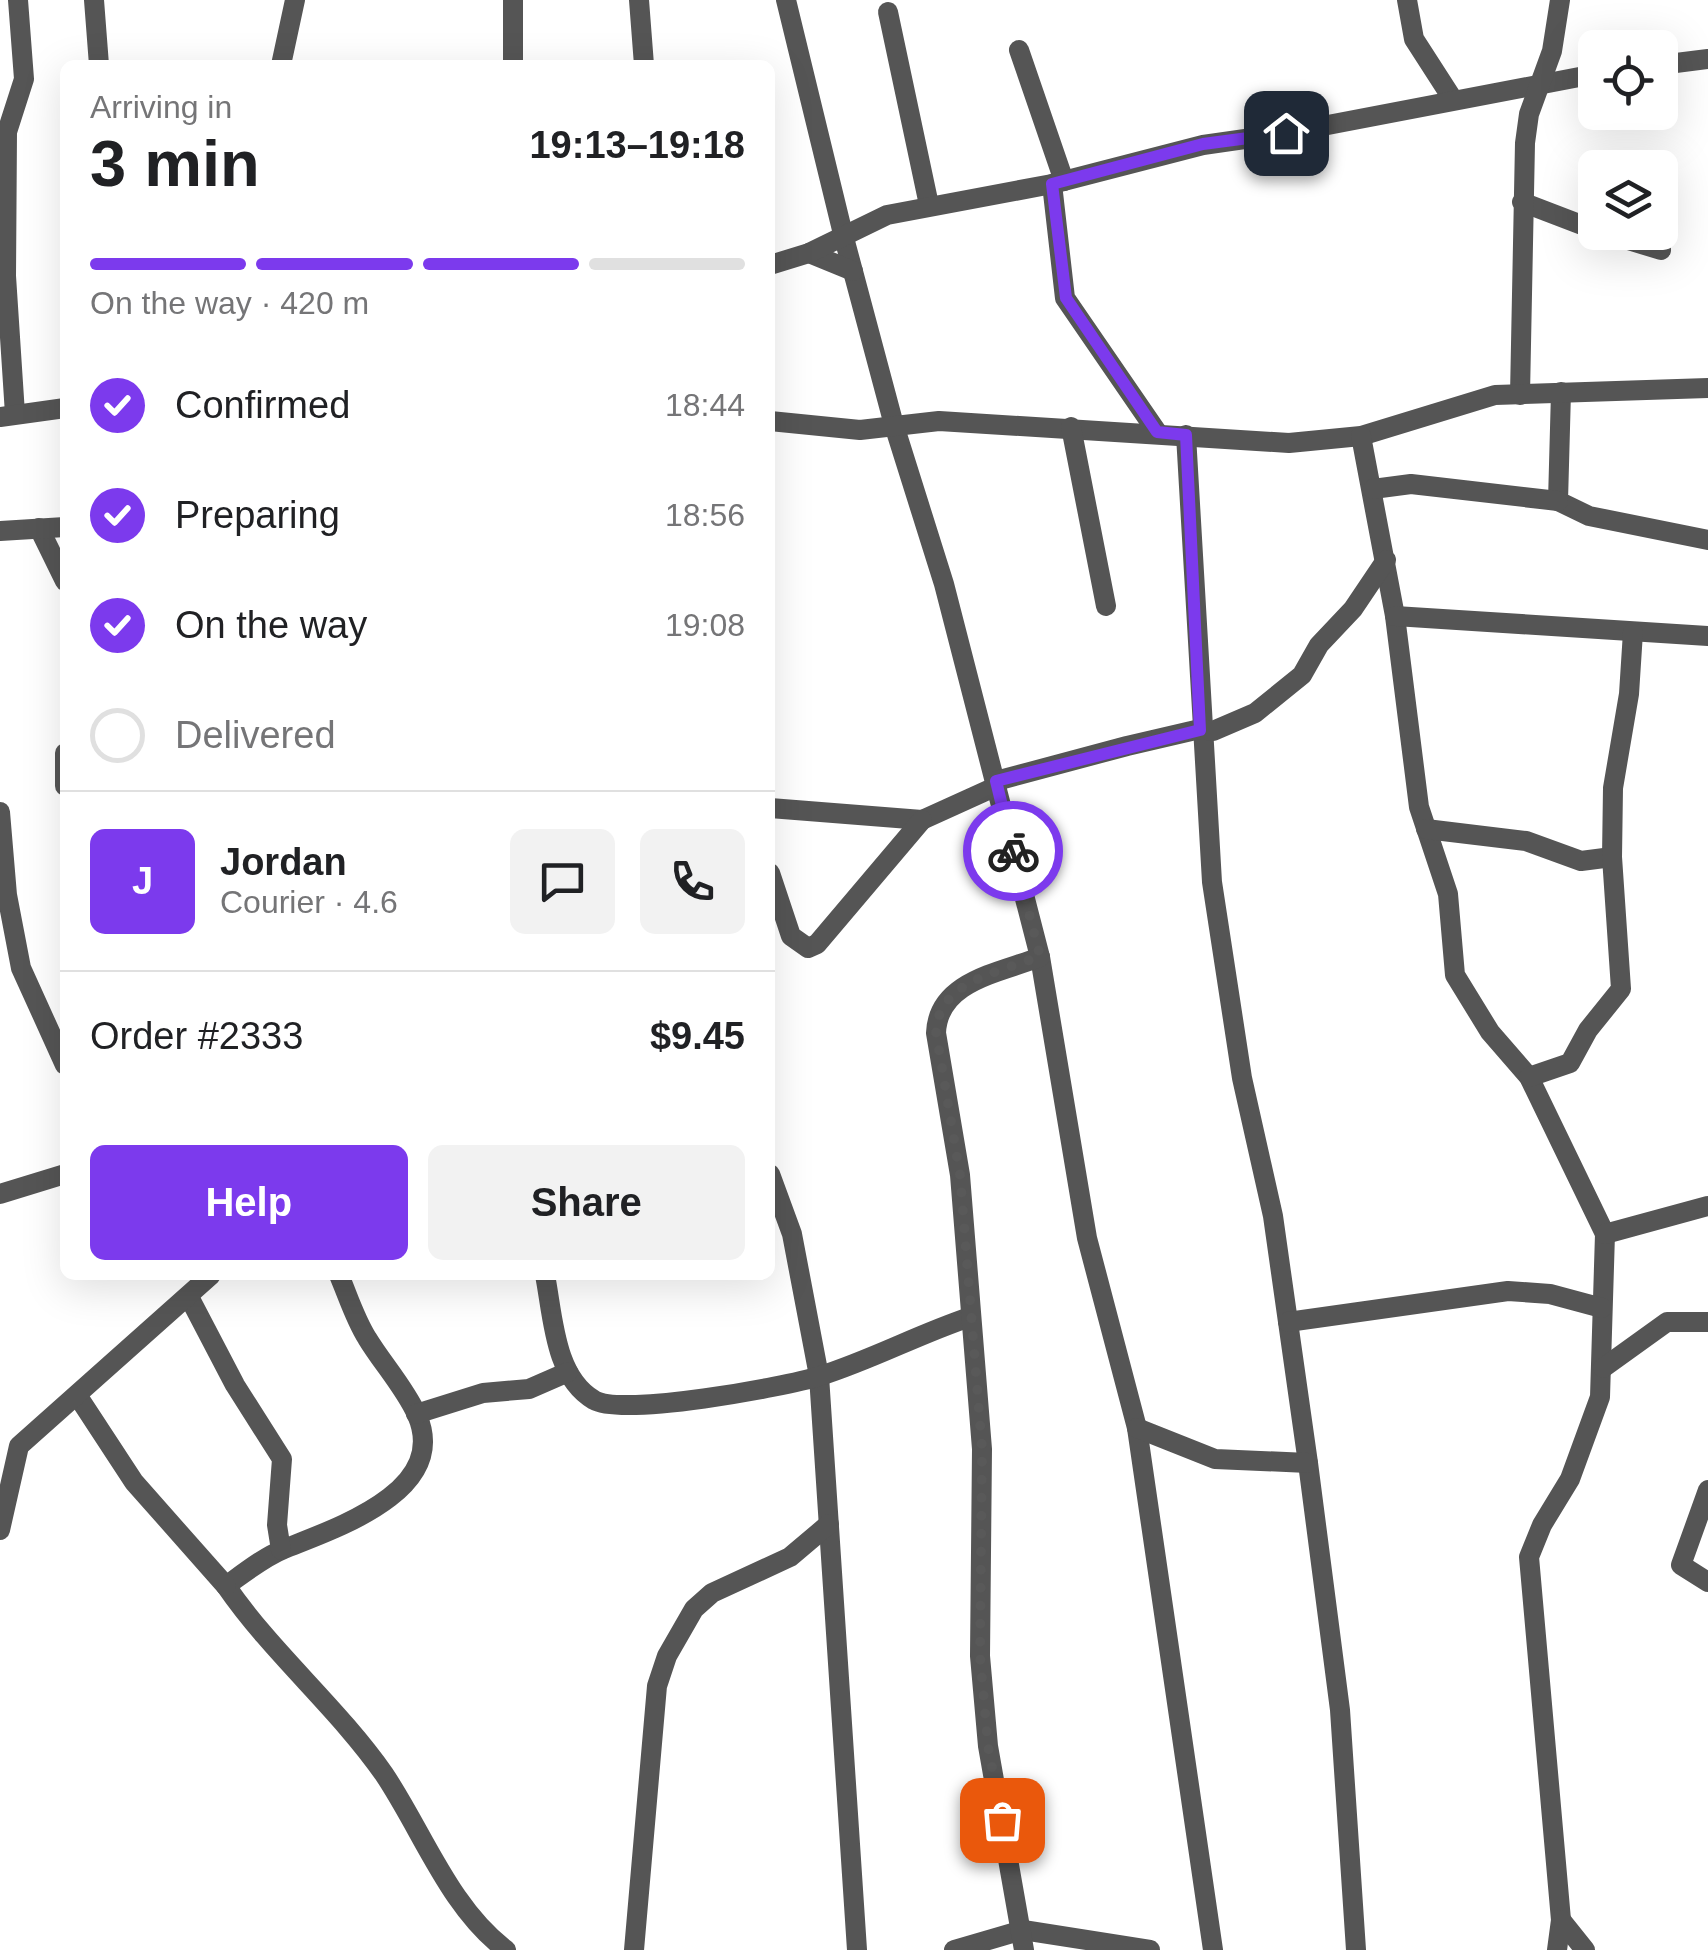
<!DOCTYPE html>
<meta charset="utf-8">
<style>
:root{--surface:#fff;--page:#f2f2f2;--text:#202124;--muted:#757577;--line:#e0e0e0;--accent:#7c3aed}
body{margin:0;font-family:Arial,sans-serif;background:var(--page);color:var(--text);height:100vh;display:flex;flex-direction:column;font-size:38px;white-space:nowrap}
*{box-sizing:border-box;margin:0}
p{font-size:32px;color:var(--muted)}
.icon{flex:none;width:55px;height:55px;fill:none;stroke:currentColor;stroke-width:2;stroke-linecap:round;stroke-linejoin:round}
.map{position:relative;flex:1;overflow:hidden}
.side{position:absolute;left:60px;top:60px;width:715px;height:1220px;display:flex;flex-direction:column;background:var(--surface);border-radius:15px;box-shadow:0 10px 40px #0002}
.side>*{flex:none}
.buttons{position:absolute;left:1578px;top:30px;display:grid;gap:20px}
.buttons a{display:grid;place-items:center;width:100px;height:100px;border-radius:15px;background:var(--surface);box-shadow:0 10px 40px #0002;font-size:50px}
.pin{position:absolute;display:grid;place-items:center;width:85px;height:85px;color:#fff;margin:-42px;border-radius:20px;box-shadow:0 5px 15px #0006}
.courier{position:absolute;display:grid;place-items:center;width:100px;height:100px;margin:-50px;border:8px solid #7c3aed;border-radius:50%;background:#fff;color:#222;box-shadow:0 2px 12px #0007}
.head em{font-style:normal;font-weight:700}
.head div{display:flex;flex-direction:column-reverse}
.head{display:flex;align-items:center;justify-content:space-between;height:170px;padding:0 30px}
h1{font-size:65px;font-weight:700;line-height:75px}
.bar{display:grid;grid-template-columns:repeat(4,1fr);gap:15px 10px;align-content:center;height:120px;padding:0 30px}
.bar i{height:12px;border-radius:8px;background:var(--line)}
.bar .active{background:var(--accent)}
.bar p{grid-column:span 4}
.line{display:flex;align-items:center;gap:25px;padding:0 30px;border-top:2px solid var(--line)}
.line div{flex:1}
.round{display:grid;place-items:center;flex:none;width:105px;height:105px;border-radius:15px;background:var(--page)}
ol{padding:0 30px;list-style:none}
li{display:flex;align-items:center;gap:30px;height:110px}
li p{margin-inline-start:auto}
li .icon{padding:10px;border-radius:50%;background:var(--accent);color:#fff;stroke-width:4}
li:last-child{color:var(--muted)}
li i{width:55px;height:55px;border:5px solid var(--line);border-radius:50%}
.cta{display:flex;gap:20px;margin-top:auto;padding:20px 30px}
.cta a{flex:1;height:115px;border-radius:15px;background:var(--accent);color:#fff;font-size:40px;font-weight:700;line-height:115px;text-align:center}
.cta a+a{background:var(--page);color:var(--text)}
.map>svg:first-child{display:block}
</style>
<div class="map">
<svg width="1708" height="1950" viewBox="0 0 1708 1950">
<rect width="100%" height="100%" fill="#fff"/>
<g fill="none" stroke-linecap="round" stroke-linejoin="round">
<g stroke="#555" stroke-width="20">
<path d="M94,0l5,65"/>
<path d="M513,0v65"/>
<path d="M639,0l5,65"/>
<path d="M786,0l57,234 51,191 50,159 96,373 47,281 50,190 76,522"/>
<path d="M1407,0l7,39 38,59"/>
<path d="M888,12l41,193"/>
<path d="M1019,50l45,131"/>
<path d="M281,65l14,-65"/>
<path d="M1660,65l48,-6"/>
<path d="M1052,184l13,114 92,134"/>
<path d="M1522,202l73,28"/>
<path d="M1602,232l59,18"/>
<path d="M809,253l44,18"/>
<path d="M770,265l39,-12 78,-38 165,-31 151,-39 83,-12 309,-59"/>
<path d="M1561,392l-3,109 31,15 119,24"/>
<path d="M1520,395l5,-252 4,-29 23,-63 8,-51"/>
<path d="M15,414l-9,-138 1,-144 17,-53 -6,-79"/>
<path d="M0,417l65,-9"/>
<path d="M770,421l90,9 79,-9 350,22 72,-7 134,-41 213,-7"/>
<path d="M1071,427l35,179"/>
<path d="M1186,435l26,447 30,196 31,138 35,247 32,247 16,240"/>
<path d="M1361,436l34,180 24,191 29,87 7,81 35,57 39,45 76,157 -5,163 -30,82 -28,46 -13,32 32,363 -4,30"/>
<path d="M1373,489l38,-5 147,17"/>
<path d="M39,528l26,53"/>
<path d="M0,531l65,-4"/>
<path d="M1395,616l313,20"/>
<path d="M65,753v33"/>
<path d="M996,781l131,-35 73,-17 13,2 42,-18 47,-38 17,-30 34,-36 33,-49"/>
<path d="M770,808l152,12 75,-34"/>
<path d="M0,812l7,83 14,73 44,97"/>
<path d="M1426,829l100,12 55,20 31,-4"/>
<path d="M770,873l21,63 17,12 9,-4 105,-124"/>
<path d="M1529,1077l41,-14 18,-33 33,-41 -9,-132 1,-69 16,-94 4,-62"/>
<path d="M770,1174l22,60 27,142 38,574"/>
<path d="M0,1194l65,-20"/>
<path d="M1605,1234l103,-28"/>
<path d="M339,1275c9,21 16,44 28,63 15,25 38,50 50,77 33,76 -81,113 -133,134 -20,8 -40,24 -58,37 47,68 111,121 158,188 39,58 65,133 122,176"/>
<path d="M545,1275c8,40 9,102 49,125 28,17 190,-13 226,-24 51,-16 99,-42 150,-59"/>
<path d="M189,1297l46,88 47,74 -5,66 4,25"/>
<path d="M1288,1322l220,-31 42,3 52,14"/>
<path d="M1603,1368l64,-46h41"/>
<path d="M77,1395l57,87 92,104"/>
<path d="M416,1414l67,-21 46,-4 39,-17"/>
<path d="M1137,1428l78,31 93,4"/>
<path d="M1708,1490l-27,75 27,17"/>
<path d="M0,1530l19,-84 192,-171"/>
<path d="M1561,1920l24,30"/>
<path d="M634,1950l23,-264 10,-30 27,-47 18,-16 78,-36 39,-33"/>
<path d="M954,1950l69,-20 127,20"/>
<path d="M1024,1950l-36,-204 -8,-90 2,-207 -22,-274 -24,-142c2,-52 63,-60 104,-76"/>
</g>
</g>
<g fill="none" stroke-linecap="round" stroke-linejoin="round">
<path stroke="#595959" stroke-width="10" stroke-dasharray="0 18" d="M1002,1820l-14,-74 -8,-90 2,-208 -22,-273 -24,-143c2,-51 63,-59 104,-76l-27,-105"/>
<path stroke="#7c3aed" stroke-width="12" d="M1013,851l-17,-70 204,-51 -14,-295 -29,-3 -91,-134 -14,-114 151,-40 83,-11"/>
</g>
</svg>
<div class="buttons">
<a><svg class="icon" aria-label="locate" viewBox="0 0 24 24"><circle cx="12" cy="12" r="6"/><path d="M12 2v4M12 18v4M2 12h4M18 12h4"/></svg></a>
<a><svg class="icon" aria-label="layers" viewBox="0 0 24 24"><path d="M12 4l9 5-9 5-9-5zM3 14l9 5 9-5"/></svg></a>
</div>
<div class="pin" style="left:1002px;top:1820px;background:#ea580c"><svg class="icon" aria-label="bag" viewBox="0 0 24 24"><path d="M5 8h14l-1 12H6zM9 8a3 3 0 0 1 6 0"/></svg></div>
<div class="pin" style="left:1286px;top:133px;background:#1f2937"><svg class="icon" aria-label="home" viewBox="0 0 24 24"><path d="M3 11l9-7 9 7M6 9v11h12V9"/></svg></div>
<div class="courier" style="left:1013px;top:851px"><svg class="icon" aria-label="bike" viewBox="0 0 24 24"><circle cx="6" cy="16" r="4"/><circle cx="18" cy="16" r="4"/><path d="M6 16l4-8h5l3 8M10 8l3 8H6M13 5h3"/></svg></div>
<section class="side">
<div class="head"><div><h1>3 min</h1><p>Arriving in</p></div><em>19:13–19:18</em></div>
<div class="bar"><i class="active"></i><i class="active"></i><i class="active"></i><i></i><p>On the way · 420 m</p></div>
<ol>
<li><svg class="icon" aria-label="check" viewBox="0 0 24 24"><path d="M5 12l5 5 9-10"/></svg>Confirmed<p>18:44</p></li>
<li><svg class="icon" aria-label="check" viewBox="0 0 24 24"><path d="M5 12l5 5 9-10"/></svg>Preparing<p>18:56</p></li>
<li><svg class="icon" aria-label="check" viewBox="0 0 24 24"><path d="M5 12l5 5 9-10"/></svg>On the way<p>19:08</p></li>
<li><i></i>Delivered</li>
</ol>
<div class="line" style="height:180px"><b class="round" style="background:var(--accent);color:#fff">J</b><div><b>Jordan</b><p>Courier · 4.6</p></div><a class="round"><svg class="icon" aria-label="chat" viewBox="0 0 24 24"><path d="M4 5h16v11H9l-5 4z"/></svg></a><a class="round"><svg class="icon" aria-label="phone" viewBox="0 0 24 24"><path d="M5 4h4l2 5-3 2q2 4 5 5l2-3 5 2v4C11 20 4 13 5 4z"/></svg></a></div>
<div class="line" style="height:130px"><div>Order #2333</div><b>$9.45</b></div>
<div class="cta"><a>Help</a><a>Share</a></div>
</section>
</div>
